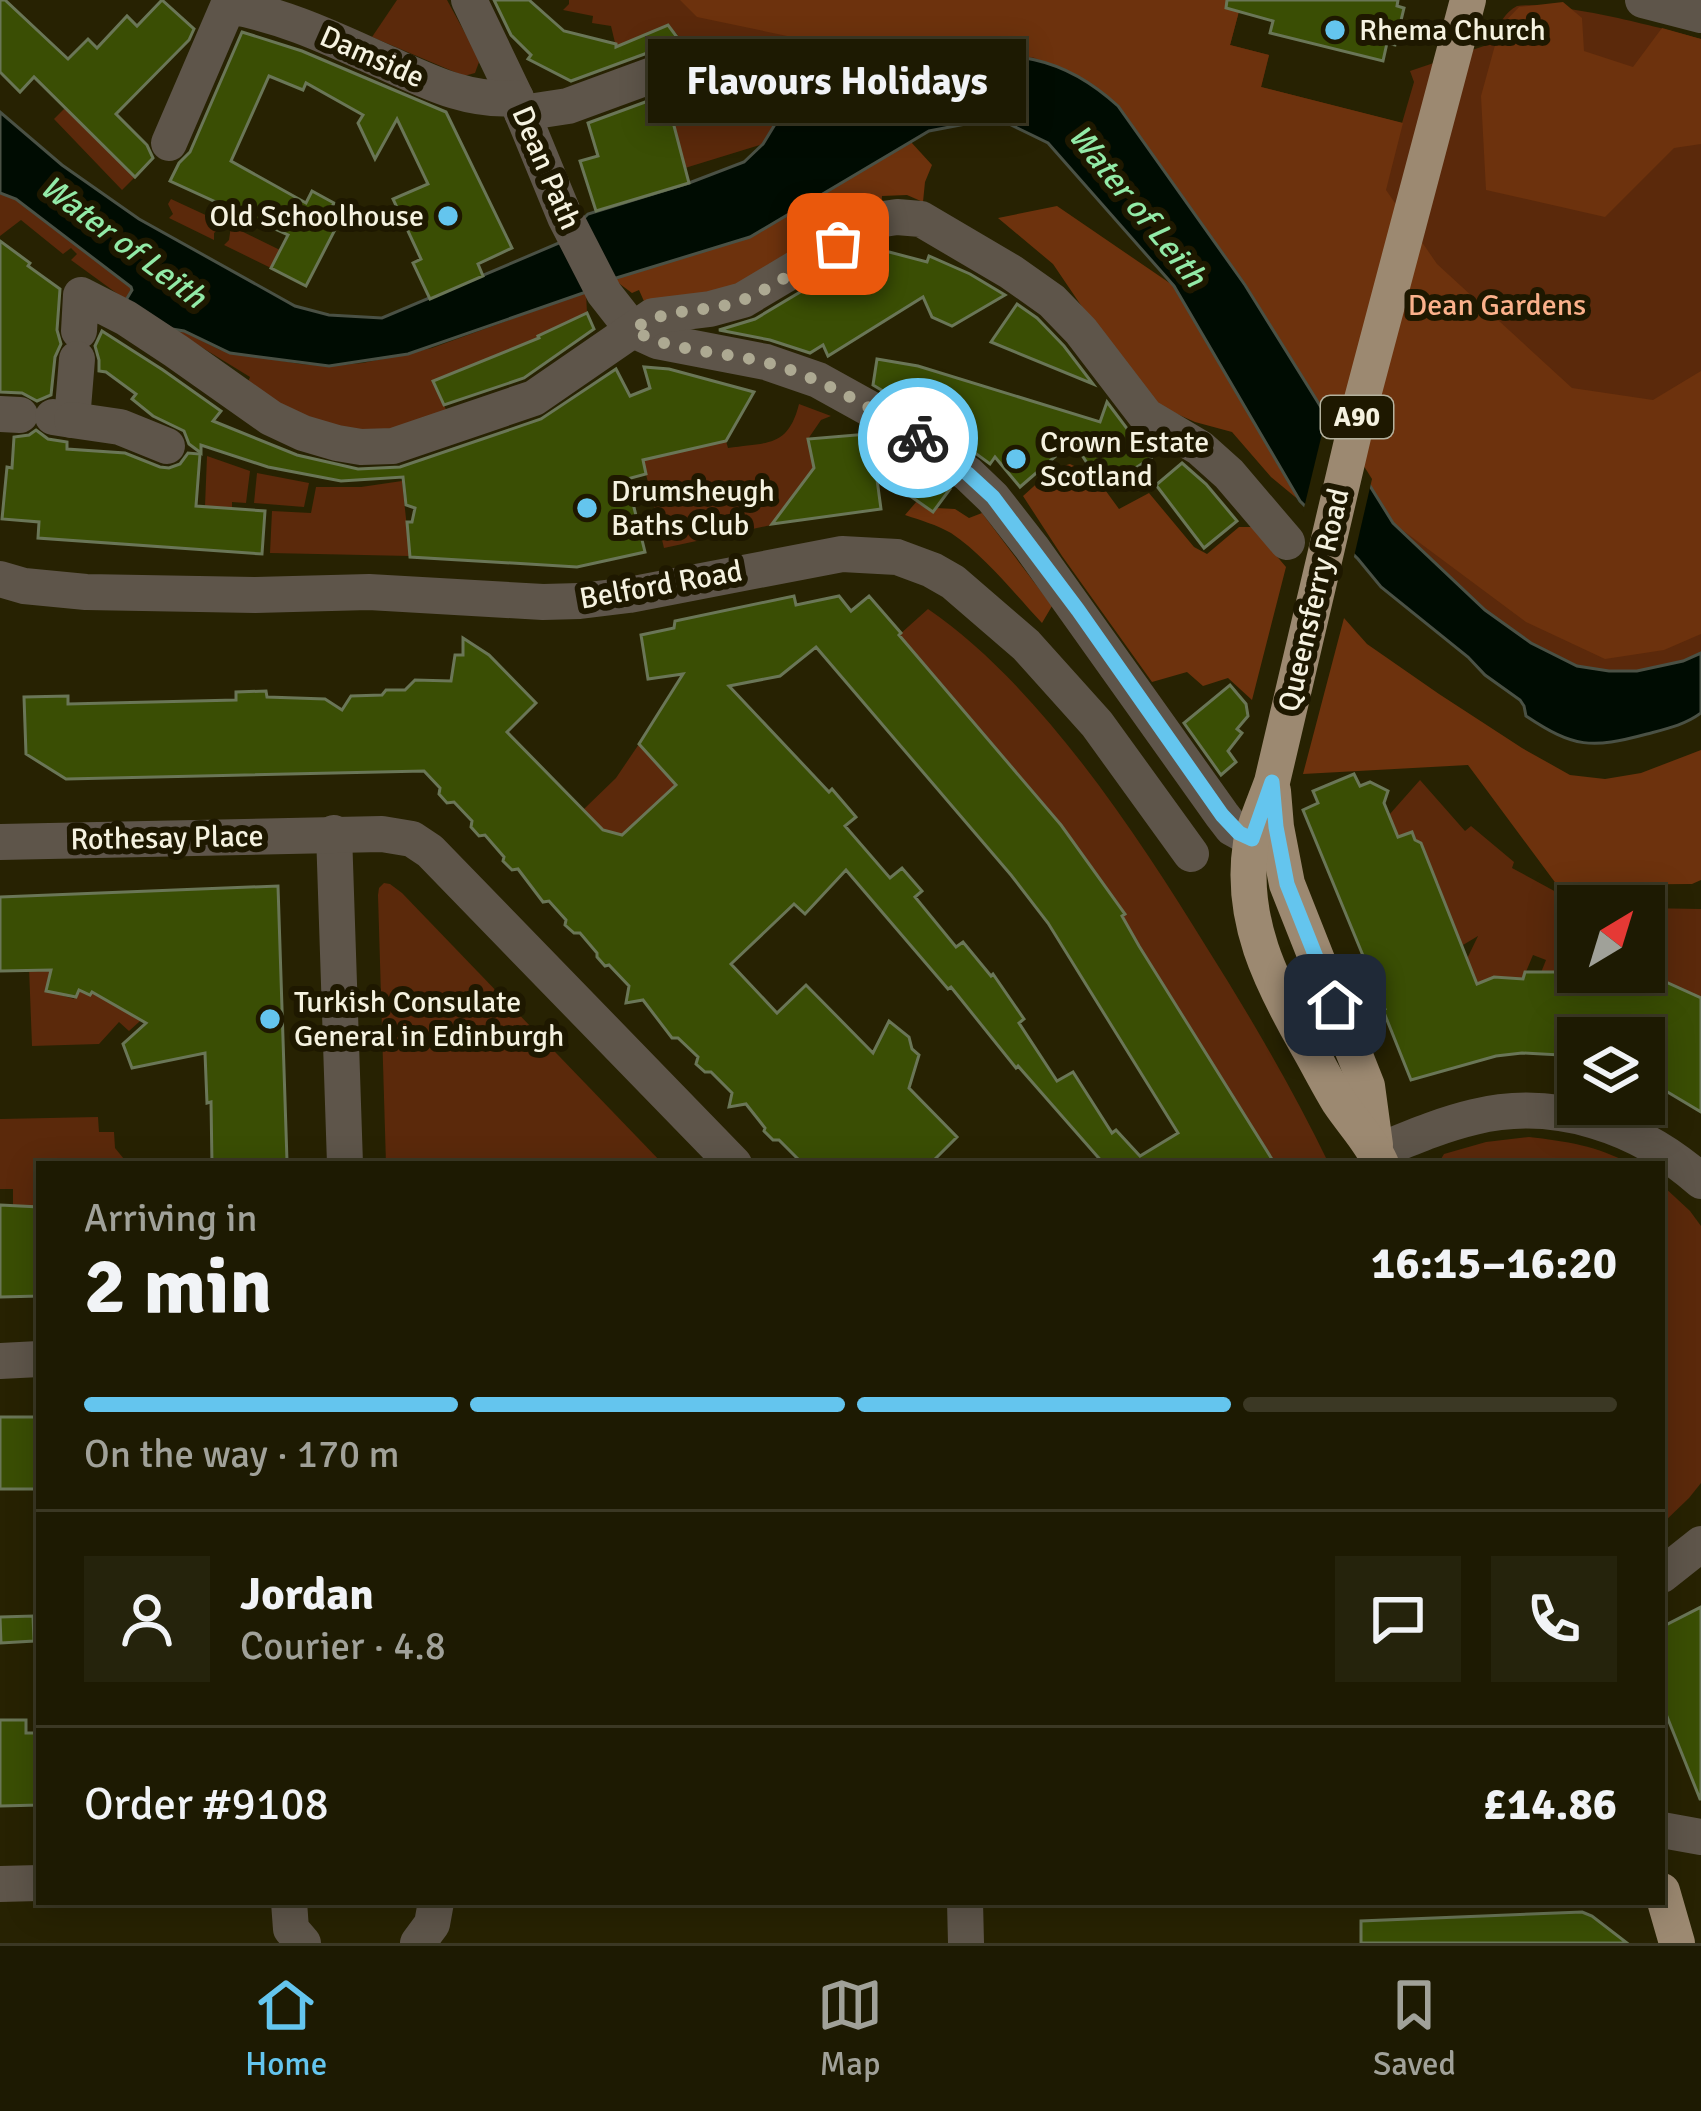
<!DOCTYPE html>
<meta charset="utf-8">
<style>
:root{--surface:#1d1a02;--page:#25230c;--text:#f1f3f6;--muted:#a0a199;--line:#3b3824;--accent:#64c5ee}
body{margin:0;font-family:Signika,sans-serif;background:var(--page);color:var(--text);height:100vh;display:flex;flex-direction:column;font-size:45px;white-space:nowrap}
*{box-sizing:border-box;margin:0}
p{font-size:39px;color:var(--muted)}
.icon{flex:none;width:66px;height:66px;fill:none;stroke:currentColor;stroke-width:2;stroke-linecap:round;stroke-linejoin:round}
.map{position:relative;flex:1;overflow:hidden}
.panel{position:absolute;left:36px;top:1161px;width:1629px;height:744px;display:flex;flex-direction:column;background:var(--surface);border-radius:0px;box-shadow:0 6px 30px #0003,0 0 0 3px var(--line)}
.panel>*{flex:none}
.needle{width:78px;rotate:38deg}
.buttons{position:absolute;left:1557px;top:885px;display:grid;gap:24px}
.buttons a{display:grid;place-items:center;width:108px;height:108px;border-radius:0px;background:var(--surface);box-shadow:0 6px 30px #0003,0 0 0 3px var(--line);font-size:60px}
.pin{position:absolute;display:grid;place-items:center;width:102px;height:102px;color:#fff;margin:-51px;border-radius:24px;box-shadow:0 6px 18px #0006}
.courier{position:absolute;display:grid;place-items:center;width:120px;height:120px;margin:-60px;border:9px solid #64c5ee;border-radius:50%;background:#fff;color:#222;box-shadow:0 3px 15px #0007}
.bubble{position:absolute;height:84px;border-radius:0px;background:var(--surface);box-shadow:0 6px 30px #0003,0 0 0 3px var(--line);font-size:39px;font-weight:700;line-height:84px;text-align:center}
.summary em{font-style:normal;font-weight:700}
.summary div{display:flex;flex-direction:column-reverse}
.summary{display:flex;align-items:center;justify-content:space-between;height:204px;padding:0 48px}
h1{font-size:78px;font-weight:700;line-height:90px}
.bar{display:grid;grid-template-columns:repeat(4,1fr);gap:18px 12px;align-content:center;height:144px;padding:0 48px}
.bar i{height:15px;border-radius:9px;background:var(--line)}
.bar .current{background:var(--accent)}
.bar p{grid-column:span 4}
.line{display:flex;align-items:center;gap:30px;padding:0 48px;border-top:3px solid var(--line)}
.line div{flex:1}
.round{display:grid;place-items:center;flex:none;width:126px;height:126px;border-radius:0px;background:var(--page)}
.tab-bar{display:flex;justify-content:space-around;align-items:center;height:168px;border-top:3px solid var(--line);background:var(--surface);font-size:33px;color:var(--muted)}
.tab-bar a{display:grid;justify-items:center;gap:6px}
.tab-bar .current{color:var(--accent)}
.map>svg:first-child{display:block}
</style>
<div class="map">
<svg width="1701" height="1943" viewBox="0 0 1701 1943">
<rect width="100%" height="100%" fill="#272202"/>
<g fill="#5b290b">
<path d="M397,0h50l30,55 2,7 -4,11 -11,3 -92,-39z"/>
<path d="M569,0h673l-12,45 39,10 -8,32 141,36 12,-41 -4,-11 77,-26 3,-10h5c5,-12 10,-23 22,-29 37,-6 143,21 184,33v614l-18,8 -46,10h-28l-32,-5 -46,-23 -46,-33 -92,-87 -275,-417 -316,-65 -59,19 32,21 -5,12c14,20 5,32 -7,51l-78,24 -17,-65 13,-4 -5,-18 18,-6 -17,-41 -10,-9 -51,22 -5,-21 -19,-3 1,-7 -30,-6 6,-6z"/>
<path d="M72,101l18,31 45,45 -13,13 -68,-71z"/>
<path d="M0,193l16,5 114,89 2,3 -6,10 -55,-40 6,-6 -6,-6 -8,6 -42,-34 -21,16z"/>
<path d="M171,199l54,25 -11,9v7l-45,-22 4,-4 -5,-10z"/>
<path d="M231,226l49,24 -9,18 -47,-23 5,-5z"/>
<path d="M586,292l1,21 -49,22 3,6 -36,34 -9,-20 -62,26 16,38 -93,21 -111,-53 4,-10 -78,-48 11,2 37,19 80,14 29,2 34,-3 69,-15z"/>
<path d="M799,404l32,12 -10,4 -13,19 6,29 -28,37 4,16 -126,27 -22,-90h10l74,-17 2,7c39,-6 60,0 71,-44z"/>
<path d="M207,456l43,15 -4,32 -14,-1v7l-27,-3z"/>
<path d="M257,473l52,10 -5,24 -50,-4z"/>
<path d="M402,481l8,75 -140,-3 2,-42 39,2 5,-26h45z"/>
<path d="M928,609c111,76 209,225 279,339 44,70 86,141 122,216h-55l-135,-218 -17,-30 3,-3 -65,-90 -161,-188z"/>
<path d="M639,744l37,40 -62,58 -31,-32 33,-32z"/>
<path d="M1420,780l45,51 6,-5 43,36 -2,6 46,25 52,13h-32v66l-40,8 8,-20 -13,-5 -10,24 -46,6 -12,-22 13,-27 -15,9 -5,-9 -13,4 10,-12 -7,-18 -13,4 -3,-7 13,-5 -7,-20 -14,5 -3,-44 -6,-3 -4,-8 -13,5 -9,-22z"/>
<path d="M384,883l6,1 12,9 261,271h-277l-8,-269 1,-7z"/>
<path d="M1644,908l57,1v89l-51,4 10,-23 -14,-6 -9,24 -12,-16 -9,-2 -6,4 -13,-4 2,-7h45z"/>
<path d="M209,959l-80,72 -10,-9 -20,22 -67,2 -3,-79 23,-1 -5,25 27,8 12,-26 10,-8 -13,27 6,3 3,-3z"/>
<path d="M98,1117l1,15h15l1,16 13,16h-89v43l-26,14v-32h-13v-70z"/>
<path d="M1529,1137c36,4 69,9 101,27h-192l6,-10 42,-12z"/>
<path d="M1662,1185l28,26 11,15v257l-12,15 -27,26z"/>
</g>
<g fill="#6d320d">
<path d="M680,0h562l-12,45 39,10 -8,32 142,36 -17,67 51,74 135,124 81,12 48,-29v263l-37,16 -59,9 -79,-37 -133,-99 -148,-238 -127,-179 -21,-19 -64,-30 -103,-2 -38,3 -195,-41z"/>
<path d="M1563,2l19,16 2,33 49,16 29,-39 39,11v105l-27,4 -69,69 -119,-27 -5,-94 19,-69 19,-20z"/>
<path d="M911,142l21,23 -7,17 -2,20 -16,-7 -25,1 -1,14 -127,70 -107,28 -8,-18 -7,3 -19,-14 137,-42z"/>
<path d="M1057,206l117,80 126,215 -29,-24 -39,-45 -37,-10 -36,-16 -66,-83 -40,-59 -55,-46z"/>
<path d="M1070,464l25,12 24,33 30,-16 45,54 13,7 32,-27h13l34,40 -34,133 -24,-22 -25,8 -16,-14 -35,10 -90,-126 -39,-60 30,-27z"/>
<path d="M917,501l15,10 4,-3 19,1 14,9 13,-5 70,93 -10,17c-28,-30 -57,-67 -91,-90 -14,-8 -31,-13 -46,-18z"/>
<path d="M1344,618l23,26 72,50 83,54 48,27 35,4 36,-6 60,-23v130l-9,4 -135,1 -89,-120 -165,9z"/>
</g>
<path fill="#000c02" stroke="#4a5145" stroke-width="3" d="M803,41c29,6 63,16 93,16 91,1 148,-19 222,49l127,179 148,238 92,87 46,33 46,23 32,5h28l46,-10 18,-8v60c-16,12 -35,16 -54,21 -56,15 -73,14 -121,-18l-2,-10 -4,-6 -35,-25 -17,-18 -87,-70 -23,-28 -58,-58 -126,-215 -126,-143 -51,-25 -68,13 -179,106 -137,42 -27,13 -178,62 -79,12 -99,-13 -46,-22 -12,-2 -46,-29 6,-10 -1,-3 -115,-88 -16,-6v-81l62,53 77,54 156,87 34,9 53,3 177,-75 29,-29 101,-31 55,-21 19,-18 14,-23v-17l-7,-11 14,-46z"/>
<path fill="#272202" d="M1328,409l44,70 -19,82 -50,-49z"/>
<g fill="#3a4e04" stroke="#6a7657" stroke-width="3" fill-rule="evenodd">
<path d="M0,0h5l63,59 20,-20 9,9 30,-32 10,10 25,-26 32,29 -5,11 -73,74 31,31 6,13 -18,19 -101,-100 -14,15 -20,-20z"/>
<path d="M494,0h35l35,31 52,13v3l52,-22 12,16 -109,40 -43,-22 3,-4 -20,-20z"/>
<path d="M1227,0h171l-1,6 7,2 -9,37 -8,-2 -4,18 -113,-28 3,-12 -47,-13z"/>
<path d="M242,32l60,19 144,61 66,136 -34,16 5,12 -53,23 -17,-36 8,-4 -28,-60 35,-15 -31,-65 -22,40 -17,-36 5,-8 -57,-32 -3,7 -34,-14 -38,85 75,42 6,-12 22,12 -6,11 12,6 -34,66 -35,-18 17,-33 -118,-54 9,-18 11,-11z"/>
<path d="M678,90l3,9 -13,4 21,80 -93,28 -16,-50 18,-5 -10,-33z"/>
<path d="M0,241l30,22 -2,3 32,23 -3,41 4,14 -6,13 -4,38 -14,6 -15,-8 -22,-1z"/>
<path d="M874,248l53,14 2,-6 41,18 35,21 -53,31 -20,-9 -9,-20 -95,59 -5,-11 -13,8 -40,-13 -51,-10 36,-11z"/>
<path d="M1017,304l20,14 27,28 29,38 -102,-42z"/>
<path d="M587,313l7,16 -70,49 -80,27 -11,-24 106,-43 -1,-2z"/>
<path d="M102,331l61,39 58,41 -8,10 84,34 61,14 42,-2 141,-48 75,-50 14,27 20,-8 -6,-21 25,2 85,23 -28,49 -83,19 3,14 -19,5 18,73 -68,15 -167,-10 -3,-35h5l3,-14 -9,-3 -3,-28 -62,4 -73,-14 -67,-22v8l-12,-9 -5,-13 -31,-15 -21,-17 4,-5 -30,-22 -7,-1v-11l-4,-14z"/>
<path d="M877,359l41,7 182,56 7,-20 21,28 10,7 13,21 -31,20 -4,-6 -17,10 -26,-41 -53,46 -25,-30 -5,7 -49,-36 11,-1 -34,-15 -45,-27z"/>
<path d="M36,430l12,9 19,3v7l58,4 35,14 9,1 11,-4 8,-11 12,1 -4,52 69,5 -3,43 -224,-16 1,-16 -37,-3 5,-52 5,1 2,-31 15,-2z"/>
<path d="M868,434l82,55 -17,23 -57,-40 5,37 -109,15 42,-56 -6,-29z"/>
<path d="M1182,463l24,21 31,37 -33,27 -48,-63z"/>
<path d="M794,596l2,9 43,-9 12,15 18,-15 32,37 -2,2 162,190 64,89 -3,2 17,30 136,218h-171l-86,-98 -2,2 -65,-81 -3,2 -102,-119 -41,44 -11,-10 -63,60 46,49 29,-28 67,68 16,-32 20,16 3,12 7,6 -10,33 48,49 -27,27h-127l-24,-24h-6l-9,-9 1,-3 -19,-24 -17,3 3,-14 -21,-21h-6l-9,-8 2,-7 -20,-19h-6l-29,-38 -17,3 3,-17 -20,-21 -4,1 -8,-9v-4l-17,-20h-6l-9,-8 1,-5 -17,-19 -6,1 -25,-33 -6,1 -9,-9 1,-4 -19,-22 -6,1 -8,-9 1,-6 -18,-19 -7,1 -8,-9 1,-6 -16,-17 -358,8 -40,-25 -2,-57 44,-1v8l168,-4v-8l30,-1 1,6 58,2 17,11 9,-14 31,-1 4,-5h19l10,-10 36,1 4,-26h8v-17l26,17 47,48 -29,29 96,98 19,5 54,-50 -37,-41 44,-70 -35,5 -7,-44 33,-7 1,-7zM816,647l195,228 37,48 130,210 -38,23 -24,-26 -4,3 -39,-61 -16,9 -38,-58 5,-4 -31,-45 -2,2 -28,-34 -7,5 -41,-50 7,-6 -20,-23 -12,10 -45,-52 11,-9 -24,-28 -3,3 -100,-106 51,-10z"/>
<path d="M1230,685l16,19 2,12 -11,13 5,4 -14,18 8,11 -15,13 -37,-52z"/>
<path d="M1354,774l6,12 10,-4 18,9 -4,12 14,34 14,-5 3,8 6,3 56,141 17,-7 29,2 2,-7h74l-1,3 44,10 4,-12 55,25v114l-57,-34v-40h-66v18l-56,-3 -26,3 -85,24 -28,-70 2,-1 -82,-199 15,-7 -5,-12z"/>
<path d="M278,886l9,275h-6v3h-69l-1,-62 -4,1 -2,-50 -73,15 -9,-24 23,-21 -54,-31 -2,3 -11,-5 -3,7 -30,-6 5,-21 -51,1v-74z"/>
<path d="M0,1205l39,2v89l-39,1z"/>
<path d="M0,1417h36l2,72h-38z"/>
<path d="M1701,1607v192h-1l-38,-95v-77z"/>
<path d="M33,1616l1,25 -33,2 -1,-26z"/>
<path d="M0,1720h26v13h13v72l-39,1z"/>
<path d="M1582,1912l10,4 35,27h-266v-22z"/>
</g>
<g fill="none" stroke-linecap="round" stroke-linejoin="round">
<g stroke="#5e554a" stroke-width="36">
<path d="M469,0l47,98 49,119 39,76 29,37 24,11 109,21 52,18 74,41 76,53 25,24 39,50 190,267 10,13 20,11"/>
<path d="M1643,0l58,15"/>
<path d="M522,113l46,-7 120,-44"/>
<path d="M169,143l59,-137c57,9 109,35 161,58 42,19 80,38 127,34"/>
<path d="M79,331l2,-36 45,23 50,33 95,67 32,15 34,10 24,4 32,-1 141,-48 119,-82 57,-7 33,-9 134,-80 20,-3 24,2 90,53 41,29 29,30 65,85 54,32 29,26 58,68"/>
<path d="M0,414l20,1"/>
<path d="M53,417l19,3 5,-61"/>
<path d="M72,420l48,7 47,19"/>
<path d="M0,579l24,7 62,6 169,3 114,-3 174,10 37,-1 49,-6 213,-41 55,3 35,13 21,12 73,63 71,79 94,130"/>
<path d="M334,833l11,331"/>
<path d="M0,842l382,-8 30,5 18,12 304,313"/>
<path d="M1376,1152c32,-13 64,-27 98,-35 81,-20 166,9 227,64"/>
<path d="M0,1361l39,-2"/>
<path d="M1662,1575l39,-31"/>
<path d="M1662,1830l39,7"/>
<path d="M0,1884l39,-1"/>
<path d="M289,1902l2,27 12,14"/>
<path d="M965,1902l1,41"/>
<path d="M418,1943l14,-19 4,-22"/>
</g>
<g stroke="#9c8971" stroke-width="36">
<path d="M1273,791l3,36 11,57 80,202 8,59"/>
<path d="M1381,1164c-10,-23 -28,-41 -42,-62 -11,-18 -21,-38 -32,-57 -36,-63 -68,-126 -56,-202 4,-20 14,-41 21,-61l89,-379 107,-403"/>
<path d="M1662,1891l15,52"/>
</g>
</g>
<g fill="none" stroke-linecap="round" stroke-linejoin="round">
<path stroke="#ada992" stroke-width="12" stroke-dasharray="0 21.6" d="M838,244c-32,19 -64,44 -98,57 -35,13 -77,5 -107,29 40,23 91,21 135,33 55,15 103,45 150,75"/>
<path stroke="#64c5ee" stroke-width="15" d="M918,438l50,36 25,23 85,113 144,205 17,18 13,6 20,-57 4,45 11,57 48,121"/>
</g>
<g fill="#64c5ee" stroke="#1e1800" stroke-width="4.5">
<circle cx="1335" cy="30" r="12"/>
<circle cx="448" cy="216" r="12"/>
<circle cx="1016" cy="459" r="12"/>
<circle cx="587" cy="508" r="12"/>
<circle cx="270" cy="1019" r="12"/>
</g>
<g text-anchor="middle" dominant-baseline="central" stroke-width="12" stroke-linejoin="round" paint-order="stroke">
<rect fill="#1e1800" stroke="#b4b19d" stroke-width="3" x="1321" y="396" width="72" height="42" rx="9"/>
<g font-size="27" font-weight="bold" fill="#f5f2e0">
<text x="1357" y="417">A90</text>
</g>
<g font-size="30" fill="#f5f2e0" stroke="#1e1800" text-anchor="start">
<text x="1359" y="30">Rhema Church</text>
<text x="424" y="216" text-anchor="end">Old Schoolhouse</text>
<text x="1040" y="442">Crown Estate<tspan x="1040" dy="34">Scotland</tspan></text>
<text x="611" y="491">Drumsheugh<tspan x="611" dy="34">Baths Club</tspan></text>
<text x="294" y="1002">Turkish Consulate<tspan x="294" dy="34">General in Edinburgh</tspan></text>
</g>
<g font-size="30" fill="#f5f2e0" stroke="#1e1800">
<text transform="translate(372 57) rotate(24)">Damside</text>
<text transform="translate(546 168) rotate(67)">Dean Path</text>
<text transform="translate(661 585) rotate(-10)">Belford Road</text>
<text transform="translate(1314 600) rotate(-77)">Queensferry Road</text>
<text transform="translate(167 838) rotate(-1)">Rothesay Place</text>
</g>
<g font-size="30" fill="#fbb18b" stroke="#1e1800">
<text x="1497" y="305">Dean Gardens</text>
</g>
<g font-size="33" font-style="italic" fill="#92eaa7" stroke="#1e1800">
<text transform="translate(1137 206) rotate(51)">Water of Leith</text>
<text transform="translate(123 242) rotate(37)">Water of Leith</text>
</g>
</g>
</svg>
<div class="buttons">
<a><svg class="needle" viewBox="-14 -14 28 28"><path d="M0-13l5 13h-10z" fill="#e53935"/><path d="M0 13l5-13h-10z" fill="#a0a199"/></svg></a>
<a><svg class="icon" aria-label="layers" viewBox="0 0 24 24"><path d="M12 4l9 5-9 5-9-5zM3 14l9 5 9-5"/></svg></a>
</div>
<div class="pin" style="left:838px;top:244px;background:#ea580c"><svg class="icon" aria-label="bag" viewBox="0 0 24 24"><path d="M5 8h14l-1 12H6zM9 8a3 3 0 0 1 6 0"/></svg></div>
<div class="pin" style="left:1335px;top:1005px;background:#1f2937"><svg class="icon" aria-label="home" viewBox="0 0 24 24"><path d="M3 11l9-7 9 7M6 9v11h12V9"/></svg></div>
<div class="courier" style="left:918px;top:438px"><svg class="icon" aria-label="bike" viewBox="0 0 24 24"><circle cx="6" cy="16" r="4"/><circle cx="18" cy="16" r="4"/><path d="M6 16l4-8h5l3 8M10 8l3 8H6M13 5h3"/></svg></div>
<div class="bubble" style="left:648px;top:39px;width:378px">Flavours Holidays</div>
<section class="panel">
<div class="summary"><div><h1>2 min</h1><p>Arriving in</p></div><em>16:15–16:20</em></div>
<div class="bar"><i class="current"></i><i class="current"></i><i class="current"></i><i></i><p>On the way · 170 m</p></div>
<div class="line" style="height:216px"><a class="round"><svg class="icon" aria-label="person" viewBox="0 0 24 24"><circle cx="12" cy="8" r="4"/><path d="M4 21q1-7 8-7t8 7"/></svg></a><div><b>Jordan</b><p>Courier · 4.8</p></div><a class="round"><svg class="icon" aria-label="chat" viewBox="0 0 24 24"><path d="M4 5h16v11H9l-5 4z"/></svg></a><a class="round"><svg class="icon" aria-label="phone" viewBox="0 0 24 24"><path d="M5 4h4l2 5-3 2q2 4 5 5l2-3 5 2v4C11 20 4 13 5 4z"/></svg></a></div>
<div class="line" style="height:156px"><div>Order #9108</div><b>£14.86</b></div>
</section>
</div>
<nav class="tab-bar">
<a class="current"><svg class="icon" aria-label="home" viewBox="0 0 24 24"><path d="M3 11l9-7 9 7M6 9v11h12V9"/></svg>Home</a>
<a><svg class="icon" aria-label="map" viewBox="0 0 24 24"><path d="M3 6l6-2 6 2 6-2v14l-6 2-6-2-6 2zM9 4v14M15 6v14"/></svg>Map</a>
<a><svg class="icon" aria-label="saved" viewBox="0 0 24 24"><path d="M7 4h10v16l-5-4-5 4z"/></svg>Saved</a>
</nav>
